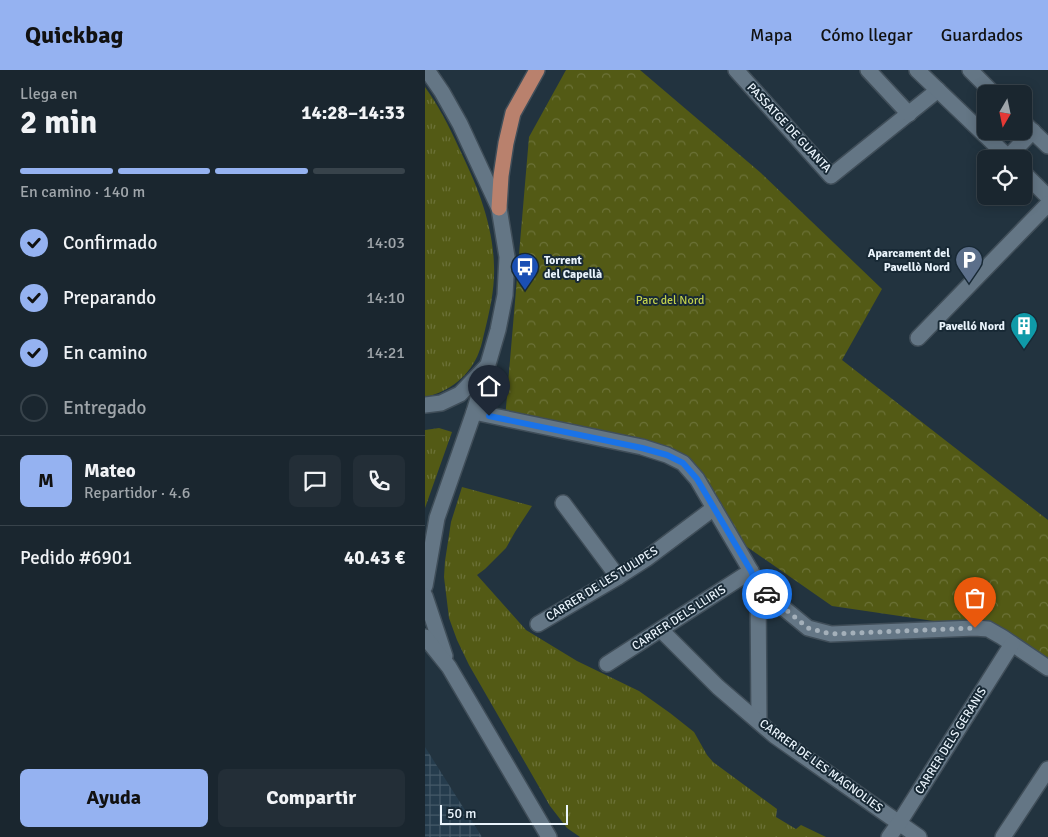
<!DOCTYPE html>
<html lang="es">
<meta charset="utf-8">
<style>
:root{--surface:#1a262f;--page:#232e37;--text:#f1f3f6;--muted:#9fa5aa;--line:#38434b;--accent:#95b2f1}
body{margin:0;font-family:Signika,sans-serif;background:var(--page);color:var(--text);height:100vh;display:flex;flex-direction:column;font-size:19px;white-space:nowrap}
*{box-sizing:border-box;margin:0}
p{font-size:16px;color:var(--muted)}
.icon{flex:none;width:28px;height:28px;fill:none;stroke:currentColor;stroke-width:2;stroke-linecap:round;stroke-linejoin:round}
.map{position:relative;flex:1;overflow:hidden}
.side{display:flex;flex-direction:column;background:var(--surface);width:425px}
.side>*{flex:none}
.needle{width:32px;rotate:189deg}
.tools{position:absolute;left:552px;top:15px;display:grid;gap:10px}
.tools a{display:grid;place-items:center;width:55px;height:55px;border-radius:8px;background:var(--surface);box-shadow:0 2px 12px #0003,0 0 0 1px var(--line);font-size:25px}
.scale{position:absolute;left:15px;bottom:12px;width:128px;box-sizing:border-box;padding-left:5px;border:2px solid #eaf4fc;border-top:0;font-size:14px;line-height:18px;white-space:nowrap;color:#eaf4fc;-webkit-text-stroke:4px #182935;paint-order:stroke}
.pin{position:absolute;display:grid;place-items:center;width:42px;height:42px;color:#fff;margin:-51px -21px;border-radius:50% 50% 50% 0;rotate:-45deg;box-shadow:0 0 5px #0007}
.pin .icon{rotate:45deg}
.courier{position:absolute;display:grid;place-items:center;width:50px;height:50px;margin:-25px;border:4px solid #1a73e8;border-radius:50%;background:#fff;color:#222;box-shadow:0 1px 6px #0007}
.headline em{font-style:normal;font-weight:700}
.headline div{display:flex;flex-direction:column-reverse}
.headline{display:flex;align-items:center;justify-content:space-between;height:85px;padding:0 20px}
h1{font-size:32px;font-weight:700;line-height:38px}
.bar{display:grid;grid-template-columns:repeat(4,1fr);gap:8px 5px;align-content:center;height:60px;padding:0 20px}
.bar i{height:6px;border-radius:4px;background:var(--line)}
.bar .on{background:var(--accent)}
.bar p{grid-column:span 4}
.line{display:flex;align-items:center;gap:12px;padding:0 20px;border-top:1px solid var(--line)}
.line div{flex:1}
.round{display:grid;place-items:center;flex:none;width:52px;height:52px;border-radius:8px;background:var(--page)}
ol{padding:0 20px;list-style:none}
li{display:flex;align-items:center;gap:15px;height:55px}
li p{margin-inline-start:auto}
li .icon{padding:5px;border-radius:50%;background:var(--accent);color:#111;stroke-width:4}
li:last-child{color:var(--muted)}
li i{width:28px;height:28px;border:2px solid var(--line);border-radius:50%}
.button{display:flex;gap:10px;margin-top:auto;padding:10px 20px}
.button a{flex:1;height:58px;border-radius:8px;background:var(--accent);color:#111;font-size:20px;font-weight:700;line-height:58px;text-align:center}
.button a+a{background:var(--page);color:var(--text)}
header{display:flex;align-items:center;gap:30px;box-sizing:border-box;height:70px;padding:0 25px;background:var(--accent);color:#111}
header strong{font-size:24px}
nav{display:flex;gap:28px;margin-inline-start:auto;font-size:18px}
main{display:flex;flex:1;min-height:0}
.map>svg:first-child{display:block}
</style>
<header>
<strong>Quickbag</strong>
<nav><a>Mapa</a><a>Cómo llegar</a><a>Guardados</a></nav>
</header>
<main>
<section class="side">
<div class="headline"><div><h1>2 min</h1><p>Llega en</p></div><em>14:28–14:33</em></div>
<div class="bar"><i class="on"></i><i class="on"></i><i class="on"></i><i></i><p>En camino · 140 m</p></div>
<ol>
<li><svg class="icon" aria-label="check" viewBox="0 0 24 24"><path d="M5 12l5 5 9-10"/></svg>Confirmado<p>14:03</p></li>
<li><svg class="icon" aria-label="check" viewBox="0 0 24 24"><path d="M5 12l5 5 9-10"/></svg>Preparando<p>14:10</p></li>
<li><svg class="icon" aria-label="check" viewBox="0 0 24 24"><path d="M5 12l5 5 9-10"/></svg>En camino<p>14:21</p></li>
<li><i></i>Entregado</li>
</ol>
<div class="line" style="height:90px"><b class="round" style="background:var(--accent);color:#111">M</b><div><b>Mateo</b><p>Repartidor · 4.6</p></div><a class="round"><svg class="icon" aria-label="chat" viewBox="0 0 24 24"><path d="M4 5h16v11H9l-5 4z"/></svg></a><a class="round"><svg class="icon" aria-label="phone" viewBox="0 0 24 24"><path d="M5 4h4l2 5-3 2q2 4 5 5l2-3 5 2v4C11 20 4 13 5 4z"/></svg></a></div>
<div class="line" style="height:65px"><div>Pedido #6901</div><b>40.43 €</b></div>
<div class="button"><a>Ayuda</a><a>Compartir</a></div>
</section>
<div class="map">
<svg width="623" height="767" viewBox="0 0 623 767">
<defs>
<pattern id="industrial-grid" width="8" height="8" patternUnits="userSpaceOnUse" patternTransform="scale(1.25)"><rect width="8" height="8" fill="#253c4d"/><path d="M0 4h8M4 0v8" fill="none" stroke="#455968"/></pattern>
<pattern id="grass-tufts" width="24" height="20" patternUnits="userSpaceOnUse" patternTransform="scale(1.25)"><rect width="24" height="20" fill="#535a15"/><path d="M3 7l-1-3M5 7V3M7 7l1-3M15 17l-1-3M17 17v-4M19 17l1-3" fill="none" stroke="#6c7238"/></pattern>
<pattern id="park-crowns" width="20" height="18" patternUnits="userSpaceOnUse" patternTransform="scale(1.25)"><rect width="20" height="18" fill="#535a15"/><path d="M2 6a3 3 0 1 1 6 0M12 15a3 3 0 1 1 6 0" fill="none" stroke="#6c7238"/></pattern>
</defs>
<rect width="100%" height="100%" fill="#22333f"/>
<path fill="url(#industrial-grid)" d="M0,677l57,90h-57z"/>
<g fill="url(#grass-tufts)">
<path d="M0,17c13,18 24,39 33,59 19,39 35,77 36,120 1,21 -4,44 -9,64 -2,7 -3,15 -6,22 -9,24 -29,39 -53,45h-1z"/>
<path d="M14,358l13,4 -27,76v-78z"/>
<path d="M37,417l70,19 -17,26 -9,16 -21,21 -8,6 49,55 51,31 62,30 31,22 24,19 13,23 6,7 64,47 -1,8 20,12 5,-4 25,12h-246l-13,-9 -17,-22 -81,-141 -12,-25 -8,-22 -5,-41 1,-16 6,-39z"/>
</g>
<path fill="url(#park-crowns)" d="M141,0h74l121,103 121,116 -40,71 206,160v152l-60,-43 -156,-23 -102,-71 -53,-75 -172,-41 24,-282z"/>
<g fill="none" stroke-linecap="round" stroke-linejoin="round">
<defs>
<g id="minor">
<path d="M311,0l95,106 107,-86"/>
<path d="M443,0l41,44"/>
<path d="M492,0l93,89"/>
<path d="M545,0l24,24"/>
<path d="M599,53l24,23"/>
<path d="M583,87l25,-26"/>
<path d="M599,103l24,24"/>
<path d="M493,268l130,-134"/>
<path d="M0,335l16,-2 19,-9 26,-27"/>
<path d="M49,342l168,35 25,8 16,8 14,16 54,92 7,16 1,134"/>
<path d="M138,433l55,74"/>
<path d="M0,516l12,-68 37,-106 24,-82 7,-35 2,-38 -8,-49 -39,-84 -18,-32 -15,-22"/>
<path d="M333,517l50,41 23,6 144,-6 13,1 14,8 46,31"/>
<path d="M0,526l20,60"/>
<path d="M113,554l80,-47 28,-18 68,-51"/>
<path d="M236,560l57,57 57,49 144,101"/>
<path d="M0,567l24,30 100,170"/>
<path d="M182,594l144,-93"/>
<path d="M464,767l10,-14 113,-179"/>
<path d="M578,767l45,-68"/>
</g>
<path id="major" d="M74,138l2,-32 5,-33 7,-30 24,-43"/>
</defs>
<use href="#minor" stroke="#404e59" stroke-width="18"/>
<use href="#major" stroke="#404e59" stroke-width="18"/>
<use href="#minor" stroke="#647685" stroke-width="15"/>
<use href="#major" stroke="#b9816d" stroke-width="15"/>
</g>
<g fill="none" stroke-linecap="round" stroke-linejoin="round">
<path stroke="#a4b0ba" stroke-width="5" stroke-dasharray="0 9" d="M342,524l41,34 23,6 144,-6"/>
<path stroke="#1a73e8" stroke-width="6" d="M64,346l153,32 25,7 16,8 14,16 54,92 7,17 9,6"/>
</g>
<defs>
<symbol id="parking-pin" viewBox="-11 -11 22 30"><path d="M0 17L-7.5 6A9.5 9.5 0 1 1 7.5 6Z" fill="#5c6f8a" stroke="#182935"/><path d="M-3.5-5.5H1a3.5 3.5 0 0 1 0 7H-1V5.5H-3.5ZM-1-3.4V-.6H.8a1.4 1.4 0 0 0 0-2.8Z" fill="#fff"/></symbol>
<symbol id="bus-pin" viewBox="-11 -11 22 30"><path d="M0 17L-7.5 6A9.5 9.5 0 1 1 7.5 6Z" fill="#1a4fb4" stroke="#182935"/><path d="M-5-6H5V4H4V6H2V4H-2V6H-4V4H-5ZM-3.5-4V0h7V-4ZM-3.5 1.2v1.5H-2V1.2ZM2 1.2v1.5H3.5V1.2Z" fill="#fff"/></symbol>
<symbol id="building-pin" viewBox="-11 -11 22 30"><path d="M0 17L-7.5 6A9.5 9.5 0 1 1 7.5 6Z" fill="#0f9aa8" stroke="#182935"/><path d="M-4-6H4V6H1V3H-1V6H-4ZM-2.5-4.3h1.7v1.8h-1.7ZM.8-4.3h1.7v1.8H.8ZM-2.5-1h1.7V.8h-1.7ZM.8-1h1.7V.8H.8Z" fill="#fff"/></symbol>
</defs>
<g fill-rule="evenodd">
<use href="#parking-pin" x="528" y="174" width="32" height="43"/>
<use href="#bus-pin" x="84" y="181" width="32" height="43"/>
<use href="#building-pin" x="583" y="240" width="32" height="43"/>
</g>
<g text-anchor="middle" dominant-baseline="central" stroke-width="4" stroke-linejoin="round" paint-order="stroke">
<g font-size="12" fill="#eaf4fc" stroke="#182935">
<text transform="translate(364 58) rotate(47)">PASSATGE DE GUANTA</text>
<text transform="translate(177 514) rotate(-32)">CARRER DE LES TULIPES</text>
<text transform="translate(254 548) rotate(-33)">CARRER DELS LLIRIS</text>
<text transform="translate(526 671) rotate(-58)">CARRER DELS GERANIS</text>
<text transform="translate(396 696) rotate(36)">CARRER DE LES MAGNOLIES</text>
</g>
<g font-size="12" font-weight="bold" fill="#eaf4fc" stroke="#182935" text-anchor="end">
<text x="525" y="183">Aparcament del<tspan x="525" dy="14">Pavellò Nord</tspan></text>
<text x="119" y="190" text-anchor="start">Torrent<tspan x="119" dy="14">del Capellà</tspan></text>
<text x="580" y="256">Pavelló Nord</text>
</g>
<g font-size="12" fill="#c2d14e" stroke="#182935">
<text x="245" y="230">Parc del Nord</text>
</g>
</g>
</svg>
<div class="tools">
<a><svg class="needle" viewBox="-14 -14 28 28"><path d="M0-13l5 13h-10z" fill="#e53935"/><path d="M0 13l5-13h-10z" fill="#9fa5aa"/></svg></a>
<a><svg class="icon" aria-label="locate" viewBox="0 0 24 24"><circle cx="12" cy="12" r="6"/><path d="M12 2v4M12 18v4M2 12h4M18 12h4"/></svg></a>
</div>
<div class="scale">50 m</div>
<div class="pin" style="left:550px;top:558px;background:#ea580c"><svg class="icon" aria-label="bag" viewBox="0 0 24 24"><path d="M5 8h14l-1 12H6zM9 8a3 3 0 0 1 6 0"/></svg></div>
<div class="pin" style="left:64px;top:346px;background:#1f2937"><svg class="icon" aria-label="home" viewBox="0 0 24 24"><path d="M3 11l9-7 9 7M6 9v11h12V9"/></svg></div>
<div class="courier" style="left:342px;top:524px"><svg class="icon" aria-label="car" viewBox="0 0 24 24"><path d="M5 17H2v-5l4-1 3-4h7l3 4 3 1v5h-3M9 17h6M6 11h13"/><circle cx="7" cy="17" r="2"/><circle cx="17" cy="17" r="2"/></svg></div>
</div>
</main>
